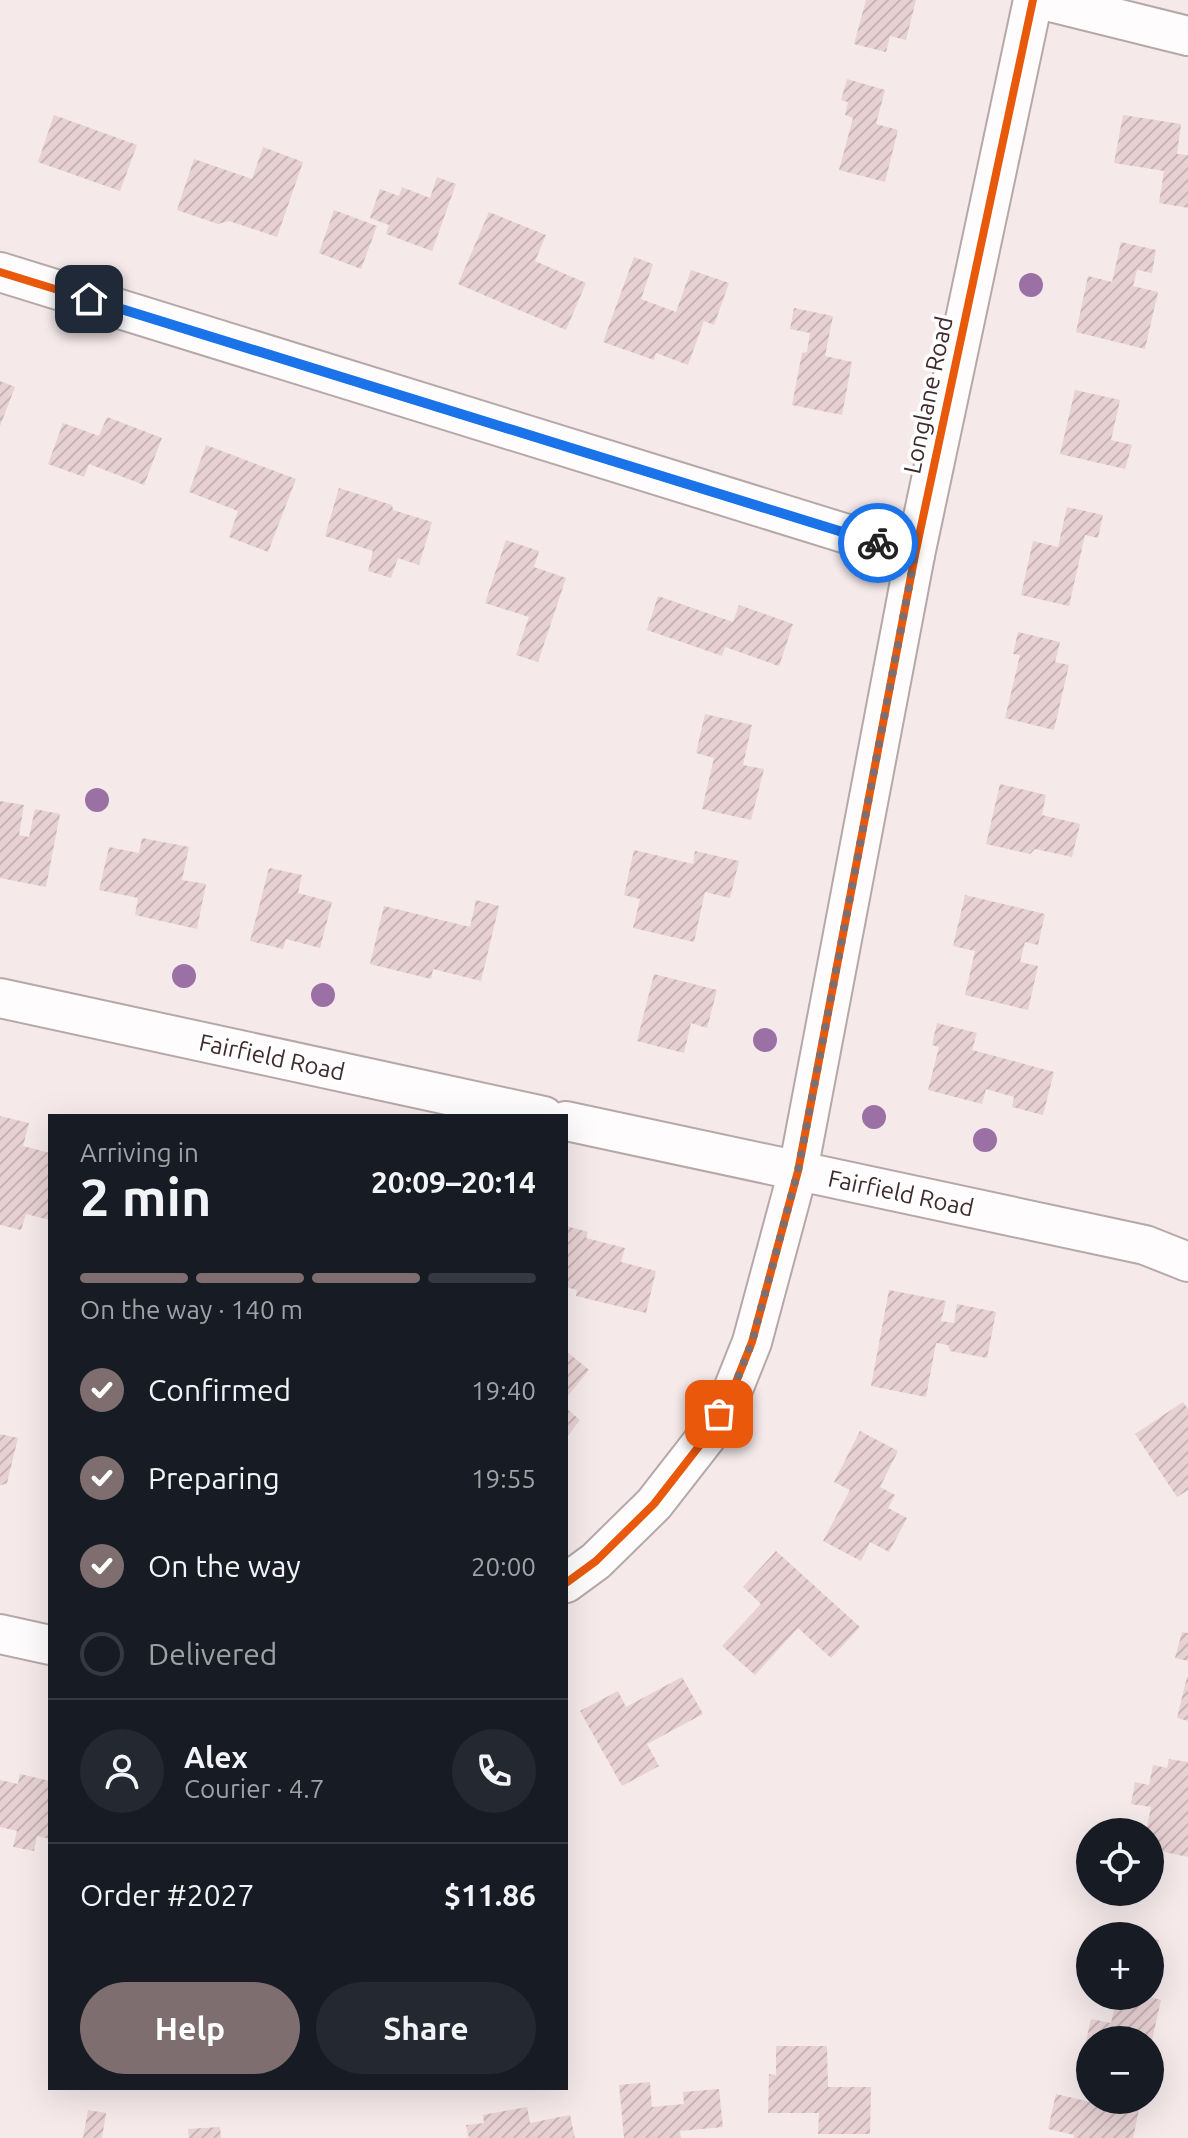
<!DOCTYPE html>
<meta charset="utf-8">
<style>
:root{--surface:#171b24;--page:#242831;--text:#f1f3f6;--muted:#9ea1a6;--line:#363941;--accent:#7f6e6f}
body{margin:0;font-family:Ubuntu,sans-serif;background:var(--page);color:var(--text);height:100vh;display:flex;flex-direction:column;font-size:30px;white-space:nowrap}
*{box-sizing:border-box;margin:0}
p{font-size:26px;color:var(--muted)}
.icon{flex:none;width:44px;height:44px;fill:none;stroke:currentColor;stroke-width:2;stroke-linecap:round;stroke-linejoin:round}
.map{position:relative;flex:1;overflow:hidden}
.drawer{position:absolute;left:48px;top:1114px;width:520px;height:976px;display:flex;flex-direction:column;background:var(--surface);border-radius:0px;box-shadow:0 8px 32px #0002}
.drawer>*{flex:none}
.buttons{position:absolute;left:1076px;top:1818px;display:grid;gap:16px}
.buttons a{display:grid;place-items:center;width:88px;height:88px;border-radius:50%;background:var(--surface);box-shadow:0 8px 32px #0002;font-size:40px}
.pin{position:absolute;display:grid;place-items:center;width:68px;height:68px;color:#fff;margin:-34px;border-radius:16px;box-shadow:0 4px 12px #0006}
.courier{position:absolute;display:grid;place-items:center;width:80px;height:80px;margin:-40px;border:6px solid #1a73e8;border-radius:50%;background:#fff;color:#222;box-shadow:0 2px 10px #0007}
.overview em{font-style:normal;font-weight:700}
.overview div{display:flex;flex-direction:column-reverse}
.overview{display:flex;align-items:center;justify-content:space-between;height:136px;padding:0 32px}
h1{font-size:52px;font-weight:700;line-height:60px}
.bar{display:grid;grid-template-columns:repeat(4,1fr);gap:12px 8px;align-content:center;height:96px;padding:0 32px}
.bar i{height:10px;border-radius:6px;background:var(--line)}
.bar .on{background:var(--accent)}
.bar p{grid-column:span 4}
.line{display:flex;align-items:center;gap:20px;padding:0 32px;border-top:2px solid var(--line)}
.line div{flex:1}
.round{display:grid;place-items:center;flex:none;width:84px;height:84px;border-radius:42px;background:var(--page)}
ol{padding:0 32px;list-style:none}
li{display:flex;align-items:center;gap:24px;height:88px}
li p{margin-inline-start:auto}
li .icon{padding:8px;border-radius:50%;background:var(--accent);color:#fff;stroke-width:4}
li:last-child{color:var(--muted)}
li i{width:44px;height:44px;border:4px solid var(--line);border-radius:50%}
.action{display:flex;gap:16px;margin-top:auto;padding:16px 32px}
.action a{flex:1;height:92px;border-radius:48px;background:var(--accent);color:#fff;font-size:32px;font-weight:700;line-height:92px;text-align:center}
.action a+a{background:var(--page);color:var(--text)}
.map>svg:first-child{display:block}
</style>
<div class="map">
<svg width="1188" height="2138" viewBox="0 0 1188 2138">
<defs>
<pattern id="building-hatch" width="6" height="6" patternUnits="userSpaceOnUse" patternTransform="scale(2)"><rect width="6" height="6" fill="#e7d1d3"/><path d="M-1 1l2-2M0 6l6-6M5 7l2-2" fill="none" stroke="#c7b4b5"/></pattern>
</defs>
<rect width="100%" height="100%" fill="#f5e9ea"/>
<g fill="url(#building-hatch)">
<path d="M866,0h50l-10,40 -16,-4 -4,16 -32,-8z"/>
<path d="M847,79l38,11 -9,34 22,6 -13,52 -46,-12 14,-52 -8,-3 3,-13 -7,-2z"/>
<path d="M54,115l83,30 -17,46 -82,-29z"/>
<path d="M1123,115l58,9 -4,30 11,1v53l-29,-5 5,-32 -50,-8z"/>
<path d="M263,147l40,15 -26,75 -48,-16 -11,3 -41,-14 17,-51 58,20z"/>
<path d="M437,177l19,7 -24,67 -46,-17 3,-9 -19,-7 10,-29 19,7 3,-9 28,11z"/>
<path d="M334,210l43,16 -16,43 -42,-16z"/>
<path d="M489,212l57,23 -11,26 51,22 -20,47 -108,-46z"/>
<path d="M1121,242l35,8 -4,23 -15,-3 -4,16 25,6 -13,57 -69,-17 12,-56 24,6z"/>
<path d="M634,257l19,7 -12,35 35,13 15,-42 38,13 -15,42 -10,-4 -16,44 -32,-12 -2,7 -51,-18z"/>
<path d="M794,308l39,8 -8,40 27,6 -10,53 -50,-10 10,-52 5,-1 3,-19 -20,-4z"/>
<path d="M0,381l15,6 -15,39z"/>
<path d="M1075,390l45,10 -9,40 21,5 -7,24 -65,-15z"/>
<path d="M107,417l55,21 -18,47 -55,-21 -5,13 -36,-13 15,-41 36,13z"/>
<path d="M206,445l90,34 -28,73 -39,-15 9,-26 -49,-19z"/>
<path d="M339,488l53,17 1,5 39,12 -13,43 -21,-7 -7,20 -23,-7 5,-20 -48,-15z"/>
<path d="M1067,507l36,8 -5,23 -13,-3 -16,71 -48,-11 12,-54 25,6z"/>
<path d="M506,540l33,11 -5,16 32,11 -28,84 -22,-7 13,-38 -44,-14z"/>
<path d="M658,596l75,26 6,-17 54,19 -14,42 -54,-19 -3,9 -75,-26z"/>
<path d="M1018,632l42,10 -5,20 14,3 -15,65 -49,-12 15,-63 -7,-1z"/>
<path d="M705,714l47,11 -9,40 21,4 -13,51 -49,-11 12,-51 -18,-5z"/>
<path d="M1000,784l46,11 -4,20 38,9 -8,33 -37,-8 -5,5 -44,-10z"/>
<path d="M0,801l24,4 -5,30 10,2 6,-28 25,5 -14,73 -46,-9z"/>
<path d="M142,838l47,9 -7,33 24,4 -9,45 -62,-14 3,-17 -39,-8 10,-43 30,6z"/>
<path d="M634,850l59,14 2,-13 44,10 -9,37 -25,-6 -11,50 -61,-14 7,-29 -16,-4z"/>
<path d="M269,868l33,7 -4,18 34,9 -12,46 -34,-9 -3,10 -33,-8z"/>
<path d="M965,895l80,19 -7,31 -13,-3 -5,20 18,4 -10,44 -63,-15 10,-44 -22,-5z"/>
<path d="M476,900l23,6 -18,75 -48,-12 -2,10 -61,-15 14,-58 86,21z"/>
<path d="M654,974l63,16 -10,38 -16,-5 -7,30 -47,-12z"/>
<path d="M937,1023l40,10 -5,17 82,22 -11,43 -31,-8 2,-10 -28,-8 -4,15 -54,-14 11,-43 -7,-2z"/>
<path d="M0,1116l29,7 -6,23 27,7v67l-24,-6 -5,16 -21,-5z"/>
<path d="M566,1226l22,6 -2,6 39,10 -4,14 35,9 -10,42 -70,-17 1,-6 -11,-3z"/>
<path d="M889,1290l57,11 -5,20 13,2 3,-19 39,8 -9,46 -37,-7 -2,-6 -12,-2 -10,54 -55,-11z"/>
<path d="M566,1351l23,19 -23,28z"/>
<path d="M1183,1402l5,7v81l-11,7 -42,-63z"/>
<path d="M566,1408l14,12 -14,18z"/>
<path d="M860,1431l38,20 -18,36 15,8 -7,13 19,10 -18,34 -19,-10 -9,19 -38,-20 27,-51 -16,-8z"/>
<path d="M0,1434l18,4 -11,45 -5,2h-2z"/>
<path d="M776,1551l84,76 -29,31 -33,-30 -43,47 -33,-29 39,-42 -18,-17z"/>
<path d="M1182,1632l6,1v28l-13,-3z"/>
<path d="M682,1677l21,37 -56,30 12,22 -37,20 -42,-75 38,-20 8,16z"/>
<path d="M1187,1677h1v44l-11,-3z"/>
<path d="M1169,1759l19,3v95l-38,-8v-17h-4l5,-25 -20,-3 4,-22 14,3 4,-20 14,3z"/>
<path d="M20,1774l30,7v58l-13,-3 -3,15 -21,-4 4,-16 -17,-4v-47l18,4z"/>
<path d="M1150,1939l9,1 -8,34h-1z"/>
<path d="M1117,1996h30l14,4 -9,40 -66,1 5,-22 20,4z"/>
<path d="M776,2046h51l1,41h43l-1,47h-52l1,-21h-51l1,-39 7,1z"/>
<path d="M650,2082l2,25 32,-3 -1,-12 36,-3 4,38 -43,4 1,7h-57l-5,-53z"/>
<path d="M1056,2094l47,11 1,-5h37l-8,38h-59v-3l-26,-6z"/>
<path d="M527,2107l3,16 40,-8 5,23h-106l-3,-13 18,-2 -1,-8z"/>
<path d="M88,2110l18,3 -4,25h-19z"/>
<path d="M220,2127l1,11h-32l-1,-9z"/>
</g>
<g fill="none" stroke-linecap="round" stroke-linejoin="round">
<defs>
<g id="minor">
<path d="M1043,0l145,36"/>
<path d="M0,272l915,283"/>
<path d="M0,998l544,118"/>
<path d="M566,1121l579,124 43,17"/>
<path d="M566,1583l30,-22 58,-57 53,-68 25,-44 20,-50 46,-171 117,-616 118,-555"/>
<path d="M0,1634l50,11"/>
</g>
</defs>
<use href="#minor" stroke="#b6a8a9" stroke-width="42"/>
<use href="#minor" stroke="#fefcfc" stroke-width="38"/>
<defs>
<g id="cycleway">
<path d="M0,272l915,283"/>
<path d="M566,1583l30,-22 58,-57 53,-68 25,-44 20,-50 46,-171 117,-616 118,-555"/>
</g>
</defs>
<use href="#cycleway" stroke="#fff" stroke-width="13"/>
<use href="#cycleway" stroke="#e8590c" stroke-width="8"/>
</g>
<g fill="#9b71a5">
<circle cx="1031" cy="285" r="12"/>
<circle cx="97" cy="800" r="12"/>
<circle cx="184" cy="976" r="12"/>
<circle cx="323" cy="995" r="12"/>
<circle cx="765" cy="1040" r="12"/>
<circle cx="874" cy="1117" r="12"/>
<circle cx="985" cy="1140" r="12"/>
</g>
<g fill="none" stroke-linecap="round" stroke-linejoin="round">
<path stroke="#7f6e6f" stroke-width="8" stroke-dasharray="0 14.4" d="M719,1414l13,-22 20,-50 46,-171 117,-616 -37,-12"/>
<path stroke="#1a73e8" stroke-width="10" d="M89,299l789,244"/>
</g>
<g text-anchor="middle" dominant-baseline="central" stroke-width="7" stroke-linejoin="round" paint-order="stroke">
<g font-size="24" fill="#402b2d" stroke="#fff">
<text transform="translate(928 395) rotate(-78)">Longlane Road</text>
<text transform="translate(272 1057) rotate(12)">Fairfield Road</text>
<text transform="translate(901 1193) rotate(12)">Fairfield Road</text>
</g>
</g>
</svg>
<div class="buttons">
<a><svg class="icon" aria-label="locate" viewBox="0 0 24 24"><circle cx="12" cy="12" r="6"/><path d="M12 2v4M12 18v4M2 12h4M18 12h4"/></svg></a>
<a>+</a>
<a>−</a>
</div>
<div class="pin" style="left:719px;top:1414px;background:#ea580c"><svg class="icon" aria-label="bag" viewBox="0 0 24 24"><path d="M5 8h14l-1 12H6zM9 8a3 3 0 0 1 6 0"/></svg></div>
<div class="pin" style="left:89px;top:299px;background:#1f2937"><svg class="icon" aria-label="home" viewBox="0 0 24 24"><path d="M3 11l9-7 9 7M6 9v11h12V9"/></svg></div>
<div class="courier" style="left:878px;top:543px"><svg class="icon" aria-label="bike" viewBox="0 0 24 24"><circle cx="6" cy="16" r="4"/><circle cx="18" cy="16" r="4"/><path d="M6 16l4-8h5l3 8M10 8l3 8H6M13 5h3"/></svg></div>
<section class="drawer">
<div class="overview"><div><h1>2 min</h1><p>Arriving in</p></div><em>20:09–20:14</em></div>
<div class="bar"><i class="on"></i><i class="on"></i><i class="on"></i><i></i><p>On the way · 140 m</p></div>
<ol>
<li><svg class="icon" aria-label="check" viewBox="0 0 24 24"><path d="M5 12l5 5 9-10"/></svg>Confirmed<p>19:40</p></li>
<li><svg class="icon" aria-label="check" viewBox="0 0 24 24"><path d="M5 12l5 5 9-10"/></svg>Preparing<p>19:55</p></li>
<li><svg class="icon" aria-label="check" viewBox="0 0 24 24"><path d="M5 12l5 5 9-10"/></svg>On the way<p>20:00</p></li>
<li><i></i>Delivered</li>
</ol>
<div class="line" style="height:144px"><a class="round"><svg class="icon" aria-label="person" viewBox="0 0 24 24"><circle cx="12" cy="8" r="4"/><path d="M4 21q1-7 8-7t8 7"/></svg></a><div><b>Alex</b><p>Courier · 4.7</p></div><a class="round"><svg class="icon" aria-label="phone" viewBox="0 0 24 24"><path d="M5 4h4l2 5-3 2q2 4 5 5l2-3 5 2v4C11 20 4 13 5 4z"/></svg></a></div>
<div class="line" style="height:104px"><div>Order #2027</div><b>$11.86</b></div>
<div class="action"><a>Help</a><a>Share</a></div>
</section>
</div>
